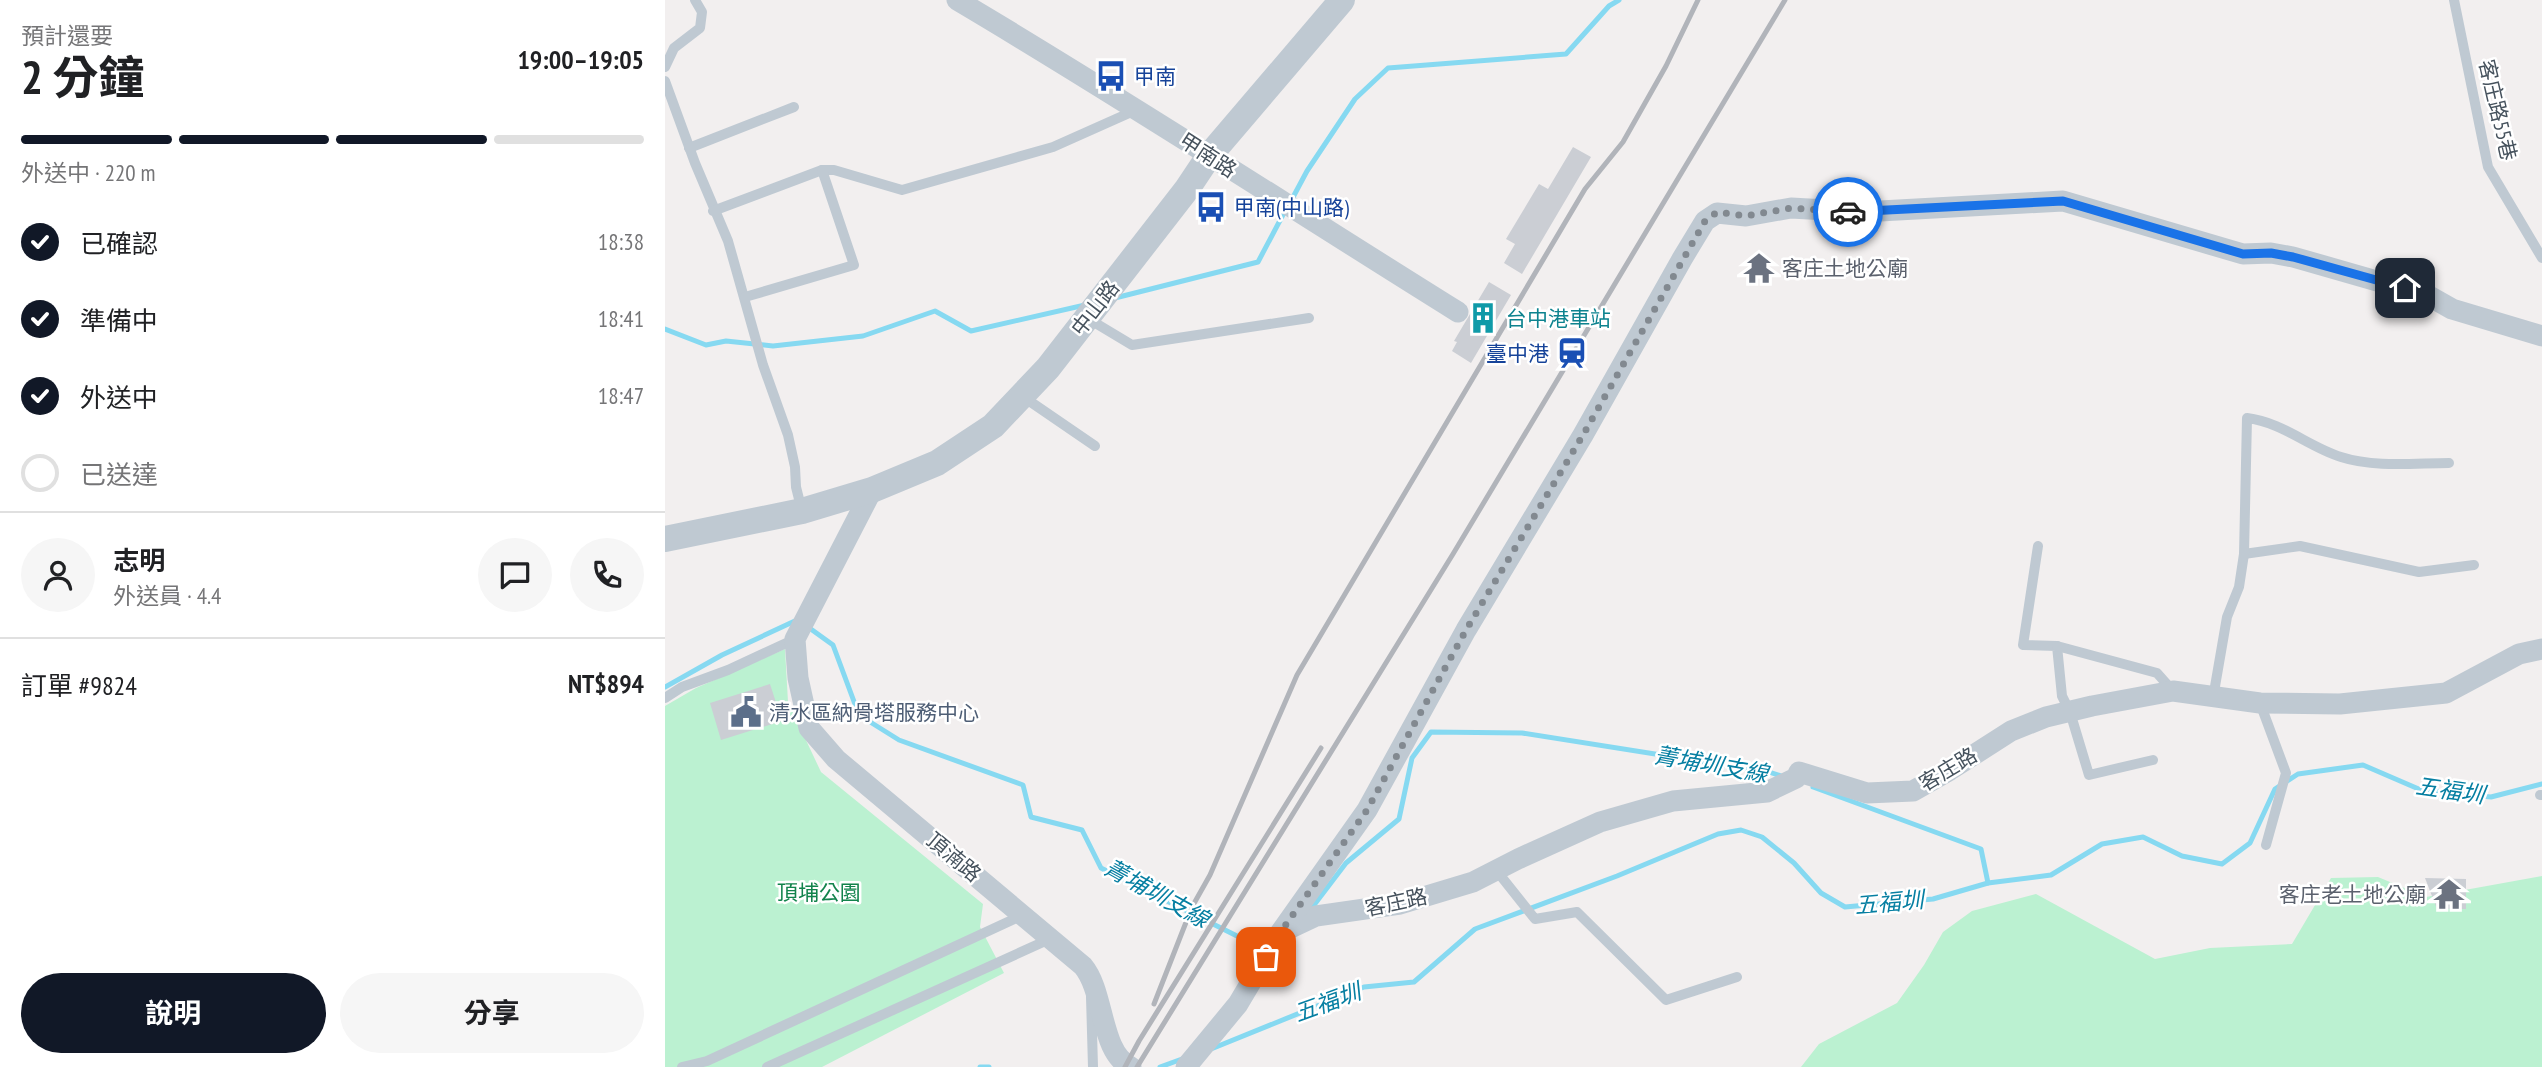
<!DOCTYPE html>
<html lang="zh-TW">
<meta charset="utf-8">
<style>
:root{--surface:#fff;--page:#f6f6f6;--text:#202124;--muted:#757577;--line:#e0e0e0;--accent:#111827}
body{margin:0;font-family:"PT Sans Narrow","Noto Sans TC",sans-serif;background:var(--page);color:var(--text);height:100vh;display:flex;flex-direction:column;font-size:26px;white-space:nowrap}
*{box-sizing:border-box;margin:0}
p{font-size:23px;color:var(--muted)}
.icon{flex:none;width:38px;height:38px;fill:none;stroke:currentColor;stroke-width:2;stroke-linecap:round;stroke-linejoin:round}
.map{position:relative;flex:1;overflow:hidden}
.panel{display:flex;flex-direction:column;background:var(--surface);width:665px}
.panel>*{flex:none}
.pin{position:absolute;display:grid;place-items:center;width:60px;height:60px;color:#fff;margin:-30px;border-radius:14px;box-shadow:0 4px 10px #0006}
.courier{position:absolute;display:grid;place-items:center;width:70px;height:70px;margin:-35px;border:5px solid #1a73e8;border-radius:50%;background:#fff;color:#222;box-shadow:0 2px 9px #0007}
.summary em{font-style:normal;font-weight:700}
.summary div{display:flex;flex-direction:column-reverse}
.summary{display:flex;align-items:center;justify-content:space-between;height:119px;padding:0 21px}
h1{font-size:46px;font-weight:700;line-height:52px}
.bar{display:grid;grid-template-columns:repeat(4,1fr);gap:10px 7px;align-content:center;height:84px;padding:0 21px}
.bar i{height:9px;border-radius:5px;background:var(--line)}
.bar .current{background:var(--accent)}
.bar p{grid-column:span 4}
.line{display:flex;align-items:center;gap:18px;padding:0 21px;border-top:2px solid var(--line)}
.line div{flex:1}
.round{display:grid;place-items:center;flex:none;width:74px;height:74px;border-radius:37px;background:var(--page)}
ol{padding:0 21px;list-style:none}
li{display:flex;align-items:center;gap:21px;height:77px}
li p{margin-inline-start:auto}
li .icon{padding:7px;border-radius:50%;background:var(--accent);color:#fff;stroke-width:4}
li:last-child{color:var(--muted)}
li i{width:38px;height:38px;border:4px solid var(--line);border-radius:50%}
.primary-button{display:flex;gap:14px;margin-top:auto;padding:14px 21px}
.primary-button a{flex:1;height:80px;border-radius:42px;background:var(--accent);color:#fff;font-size:28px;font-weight:700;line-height:80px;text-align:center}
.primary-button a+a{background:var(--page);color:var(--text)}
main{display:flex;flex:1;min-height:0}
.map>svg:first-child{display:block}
</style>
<main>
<section class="panel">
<div class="summary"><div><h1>2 分鐘</h1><p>預計還要</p></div><em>19:00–19:05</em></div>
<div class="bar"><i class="current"></i><i class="current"></i><i class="current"></i><i></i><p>外送中 · 220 m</p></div>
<ol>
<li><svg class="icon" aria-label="check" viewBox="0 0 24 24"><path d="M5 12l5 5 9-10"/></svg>已確認<p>18:38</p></li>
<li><svg class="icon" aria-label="check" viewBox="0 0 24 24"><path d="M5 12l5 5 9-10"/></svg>準備中<p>18:41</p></li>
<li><svg class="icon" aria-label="check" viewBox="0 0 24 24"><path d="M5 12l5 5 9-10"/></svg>外送中<p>18:47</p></li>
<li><i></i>已送達</li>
</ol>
<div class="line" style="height:126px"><a class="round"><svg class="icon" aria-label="person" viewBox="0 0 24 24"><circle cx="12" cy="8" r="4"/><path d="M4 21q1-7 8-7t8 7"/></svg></a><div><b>志明</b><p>外送員 · 4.4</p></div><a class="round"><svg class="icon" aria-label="chat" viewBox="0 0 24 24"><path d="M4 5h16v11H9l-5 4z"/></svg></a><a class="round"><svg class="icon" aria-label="phone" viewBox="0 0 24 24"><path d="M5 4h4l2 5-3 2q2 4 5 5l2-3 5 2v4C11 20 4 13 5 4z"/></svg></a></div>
<div class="line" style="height:91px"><div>訂單 #9824</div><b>NT$894</b></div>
<div class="primary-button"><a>說明</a><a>分享</a></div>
</section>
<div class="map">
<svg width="1877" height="1067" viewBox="0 0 1877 1067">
<rect width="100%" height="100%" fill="#f2efef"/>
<g fill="#bbf1d1">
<path d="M120,649l3,53 33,70 162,132 -3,23 24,46 -182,94h-157v-361l31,-18z"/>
<path d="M1877,876v191h-741l18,-23 78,-41 27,-38 19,-33 29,-21 64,-17 119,65 55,-11 82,-4 39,-66 47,-1 48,20z"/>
</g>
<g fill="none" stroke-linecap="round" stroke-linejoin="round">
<g stroke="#86d9f1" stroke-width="5">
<path d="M626,201l16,-30 48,-72 33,-31 178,-14 43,-48 10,-6"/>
<path d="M450,298l143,-36 28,-53"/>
<path d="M0,329l41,16 20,-4 47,5 90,-10 72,-25 36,20 114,-26"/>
<path d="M143,627l25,18 26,70 40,25 124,45 8,32 51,13 19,38 140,70 11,13 11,-1"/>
<path d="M0,687l57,-32 75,-35"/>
<path d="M1148,787l168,62 7,34"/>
<path d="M646,909l35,-46 53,-44 13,-61 19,-26 91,1 247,39 15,5"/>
<path d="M546,1049l153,-62 50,-5 61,-53 142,-53 101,-42 23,-4 21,7 32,26 27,30 24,14 88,-8 55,-16 63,-8 51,-31 41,-7 39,19 40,8 28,-21 25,-54 23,-15 65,-9 58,25 70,7 51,-13"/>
<path d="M315,1067h9"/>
<path d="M495,1067l22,-8"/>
</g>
</g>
<g fill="#cbced4">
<path d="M908,147l18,10 -69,117 -18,-11 11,-19 -9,-5 33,-55 9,5z"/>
<path d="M1095,260l9,3 -3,14 -16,-4 2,-11 5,1z"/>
<path d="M824,282l22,13 -40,68 -19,-12 5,-9 -3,-1z"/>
<path d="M105,684l12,37 -61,19 -11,-37z"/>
<path d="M1760,878l41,1v30h-29z"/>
</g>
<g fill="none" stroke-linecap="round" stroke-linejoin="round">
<g stroke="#bfc9d2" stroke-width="10">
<path d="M1789,0l34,167 54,91"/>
<path d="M0,67l9,-19 26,-20 2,-16 -7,-12"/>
<path d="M0,81l30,82 33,78 35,124 25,70 7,32 1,20 6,24"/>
<path d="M24,148l105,-41"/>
<path d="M48,211l109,-41h12l68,20 151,-43 83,-37"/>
<path d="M80,297l109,-32 -32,-95"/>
<path d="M422,318l45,27 177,-27"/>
<path d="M357,396l73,50"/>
<path d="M1373,546l-15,99 34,1 5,50 8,16 19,63 64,-15"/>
<path d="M1579,554l56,-8 119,26 55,-7"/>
<path d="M1392,646l100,27 16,18"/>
<path d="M0,698l17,-11 46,-17 67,-31"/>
<path d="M1548,698l14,-81 12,-30 5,-33 3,-136c35,4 62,29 94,39 34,11 74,6 108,6"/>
<path d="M1595,703l26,70 -20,72"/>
<path d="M1875,795h2"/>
<path d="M831,870l39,49 42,-7 89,88 71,-23"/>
<path d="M426,997l2,70"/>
<path d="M17,1067l25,-6 316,-146"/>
<path d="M102,1067l285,-129"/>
</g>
<g stroke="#bfc9d2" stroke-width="21">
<path d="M292,0c169,100 334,208 501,312"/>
<path d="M207,490l-77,149 3,39 11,50 27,31 247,207c22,26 17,87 48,101"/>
<path d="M617,932l34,-16 84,-12 73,-22 45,-23 82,-37 73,-21 94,-9 29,-14 3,-6 68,21 46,-2 37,-21 61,-39 35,-14 46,-11 81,-15 87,12 80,1 106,-11 73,-39 23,-5"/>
<path d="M521,1067l52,-63 42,-71 87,-123 99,-180 117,-195 99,-176 23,-38 12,-8 29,3 45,-8 71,4 201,-11 180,53 28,-1 22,4 136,39 23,13 90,27"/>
</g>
<path stroke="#bfc9d2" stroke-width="26" d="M0,539l137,-28 70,-21 65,-27 56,-37 55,-58 139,-179 22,-33 133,-156"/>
<g stroke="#b1b4ba" stroke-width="5">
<path d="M489,1004l38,-97 18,-32 87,-200 288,-486 38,-47 43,-76 32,-66"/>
<path d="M460,1067l14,-26 182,-293"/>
<path d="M472,1067l316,-513 332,-554"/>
</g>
</g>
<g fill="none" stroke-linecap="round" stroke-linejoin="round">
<path stroke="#828990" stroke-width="7" stroke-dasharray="0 12.6" d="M601,957l14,-24 87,-123 99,-180 117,-195 122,-214 12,-9 29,4 45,-8 57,4"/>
<path stroke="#1a73e8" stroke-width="9" d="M1183,212l215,-11 180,53 28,-1 22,4 112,31"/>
</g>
<defs>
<symbol id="bus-bare" viewBox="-9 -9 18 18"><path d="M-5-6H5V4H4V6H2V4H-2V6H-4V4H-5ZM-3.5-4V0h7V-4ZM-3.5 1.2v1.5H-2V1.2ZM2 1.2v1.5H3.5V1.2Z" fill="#1a4fb4" stroke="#fff" stroke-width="2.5" paint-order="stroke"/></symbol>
<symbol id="temple-bare" viewBox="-9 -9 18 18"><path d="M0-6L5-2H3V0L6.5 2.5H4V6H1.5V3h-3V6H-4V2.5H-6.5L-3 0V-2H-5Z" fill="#6b7280" stroke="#fff" stroke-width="2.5" paint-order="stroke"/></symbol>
<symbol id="building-bare" viewBox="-9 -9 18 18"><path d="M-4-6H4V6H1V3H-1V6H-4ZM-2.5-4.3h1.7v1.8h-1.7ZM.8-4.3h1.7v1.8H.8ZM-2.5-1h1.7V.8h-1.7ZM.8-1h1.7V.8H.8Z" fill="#0f9aa8" stroke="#fff" stroke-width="2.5" paint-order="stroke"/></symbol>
<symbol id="station-bare" viewBox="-9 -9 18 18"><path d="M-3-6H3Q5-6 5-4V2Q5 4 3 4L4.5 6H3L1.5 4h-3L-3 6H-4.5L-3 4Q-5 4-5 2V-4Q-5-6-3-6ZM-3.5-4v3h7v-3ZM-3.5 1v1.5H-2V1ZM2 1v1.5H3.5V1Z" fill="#1a4fb4" stroke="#fff" stroke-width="2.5" paint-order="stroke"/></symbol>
<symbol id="civic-bare" viewBox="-9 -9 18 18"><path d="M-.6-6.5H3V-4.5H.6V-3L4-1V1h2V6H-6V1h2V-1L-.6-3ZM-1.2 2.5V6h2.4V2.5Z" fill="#5c6f8a" stroke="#fff" stroke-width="2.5" paint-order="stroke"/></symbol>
</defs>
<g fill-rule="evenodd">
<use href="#bus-bare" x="424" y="54" width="44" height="44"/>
<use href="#bus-bare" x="524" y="185" width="44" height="44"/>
<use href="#temple-bare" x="1072" y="246" width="44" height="44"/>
<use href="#building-bare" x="796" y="296" width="44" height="44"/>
<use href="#station-bare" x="885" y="331" width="44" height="44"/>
<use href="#civic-bare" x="59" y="690" width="44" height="44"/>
<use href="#temple-bare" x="1762" y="872" width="44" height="44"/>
</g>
<g text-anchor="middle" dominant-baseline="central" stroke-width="5" stroke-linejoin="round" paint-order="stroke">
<g font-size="21" fill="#164399" stroke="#fff" text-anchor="start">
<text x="469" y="76">甲南</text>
<text x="569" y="207">甲南(中山路)</text>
<text x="884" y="353" text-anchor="end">臺中港</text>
</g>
<g font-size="21" fill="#46525d" stroke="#fff">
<text transform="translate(1833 110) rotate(77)">客庄路55巷</text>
<text transform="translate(543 155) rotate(33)">甲南路</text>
<text transform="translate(430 308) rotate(-52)">中山路</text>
<text transform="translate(1283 769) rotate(-31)">客庄路</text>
<text transform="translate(289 857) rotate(40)">頂湳路</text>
<text transform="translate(731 902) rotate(-12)">客庄路</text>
</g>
<g font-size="21" fill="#5b616d" stroke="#fff" text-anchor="start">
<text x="1117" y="268">客庄土地公廟</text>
<text x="1761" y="894" text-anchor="end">客庄老土地公廟</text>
</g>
<g font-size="21" fill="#0d838f" stroke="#fff" text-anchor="start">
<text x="841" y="318">台中港車站</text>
</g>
<g font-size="21" fill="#4e5e75" stroke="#fff" text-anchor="start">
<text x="104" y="712">清水區納骨塔服務中心</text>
</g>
<g font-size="21" fill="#12834c" stroke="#fff">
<text x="154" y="892">頂埔公園</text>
</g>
<g font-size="23" font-style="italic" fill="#067fa2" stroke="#fff">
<text transform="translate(1046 764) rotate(10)">菁埔圳支線</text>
<text transform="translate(1785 790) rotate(8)">五福圳</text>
<text transform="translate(492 893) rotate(29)">菁埔圳支線</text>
<text transform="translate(1224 902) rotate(-5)">五福圳</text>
<text transform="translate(662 1002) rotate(-20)">五福圳</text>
</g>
</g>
</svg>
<div class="pin" style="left:601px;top:957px;background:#ea580c"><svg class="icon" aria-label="bag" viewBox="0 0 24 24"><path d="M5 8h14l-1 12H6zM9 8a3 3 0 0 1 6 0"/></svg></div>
<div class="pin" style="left:1740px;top:288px;background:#1f2937"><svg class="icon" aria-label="home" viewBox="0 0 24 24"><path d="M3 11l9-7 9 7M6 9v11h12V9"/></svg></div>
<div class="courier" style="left:1183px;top:212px"><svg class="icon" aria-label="car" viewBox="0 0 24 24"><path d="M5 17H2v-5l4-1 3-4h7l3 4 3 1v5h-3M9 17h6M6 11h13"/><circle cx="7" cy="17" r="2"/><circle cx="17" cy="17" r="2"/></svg></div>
</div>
</main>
